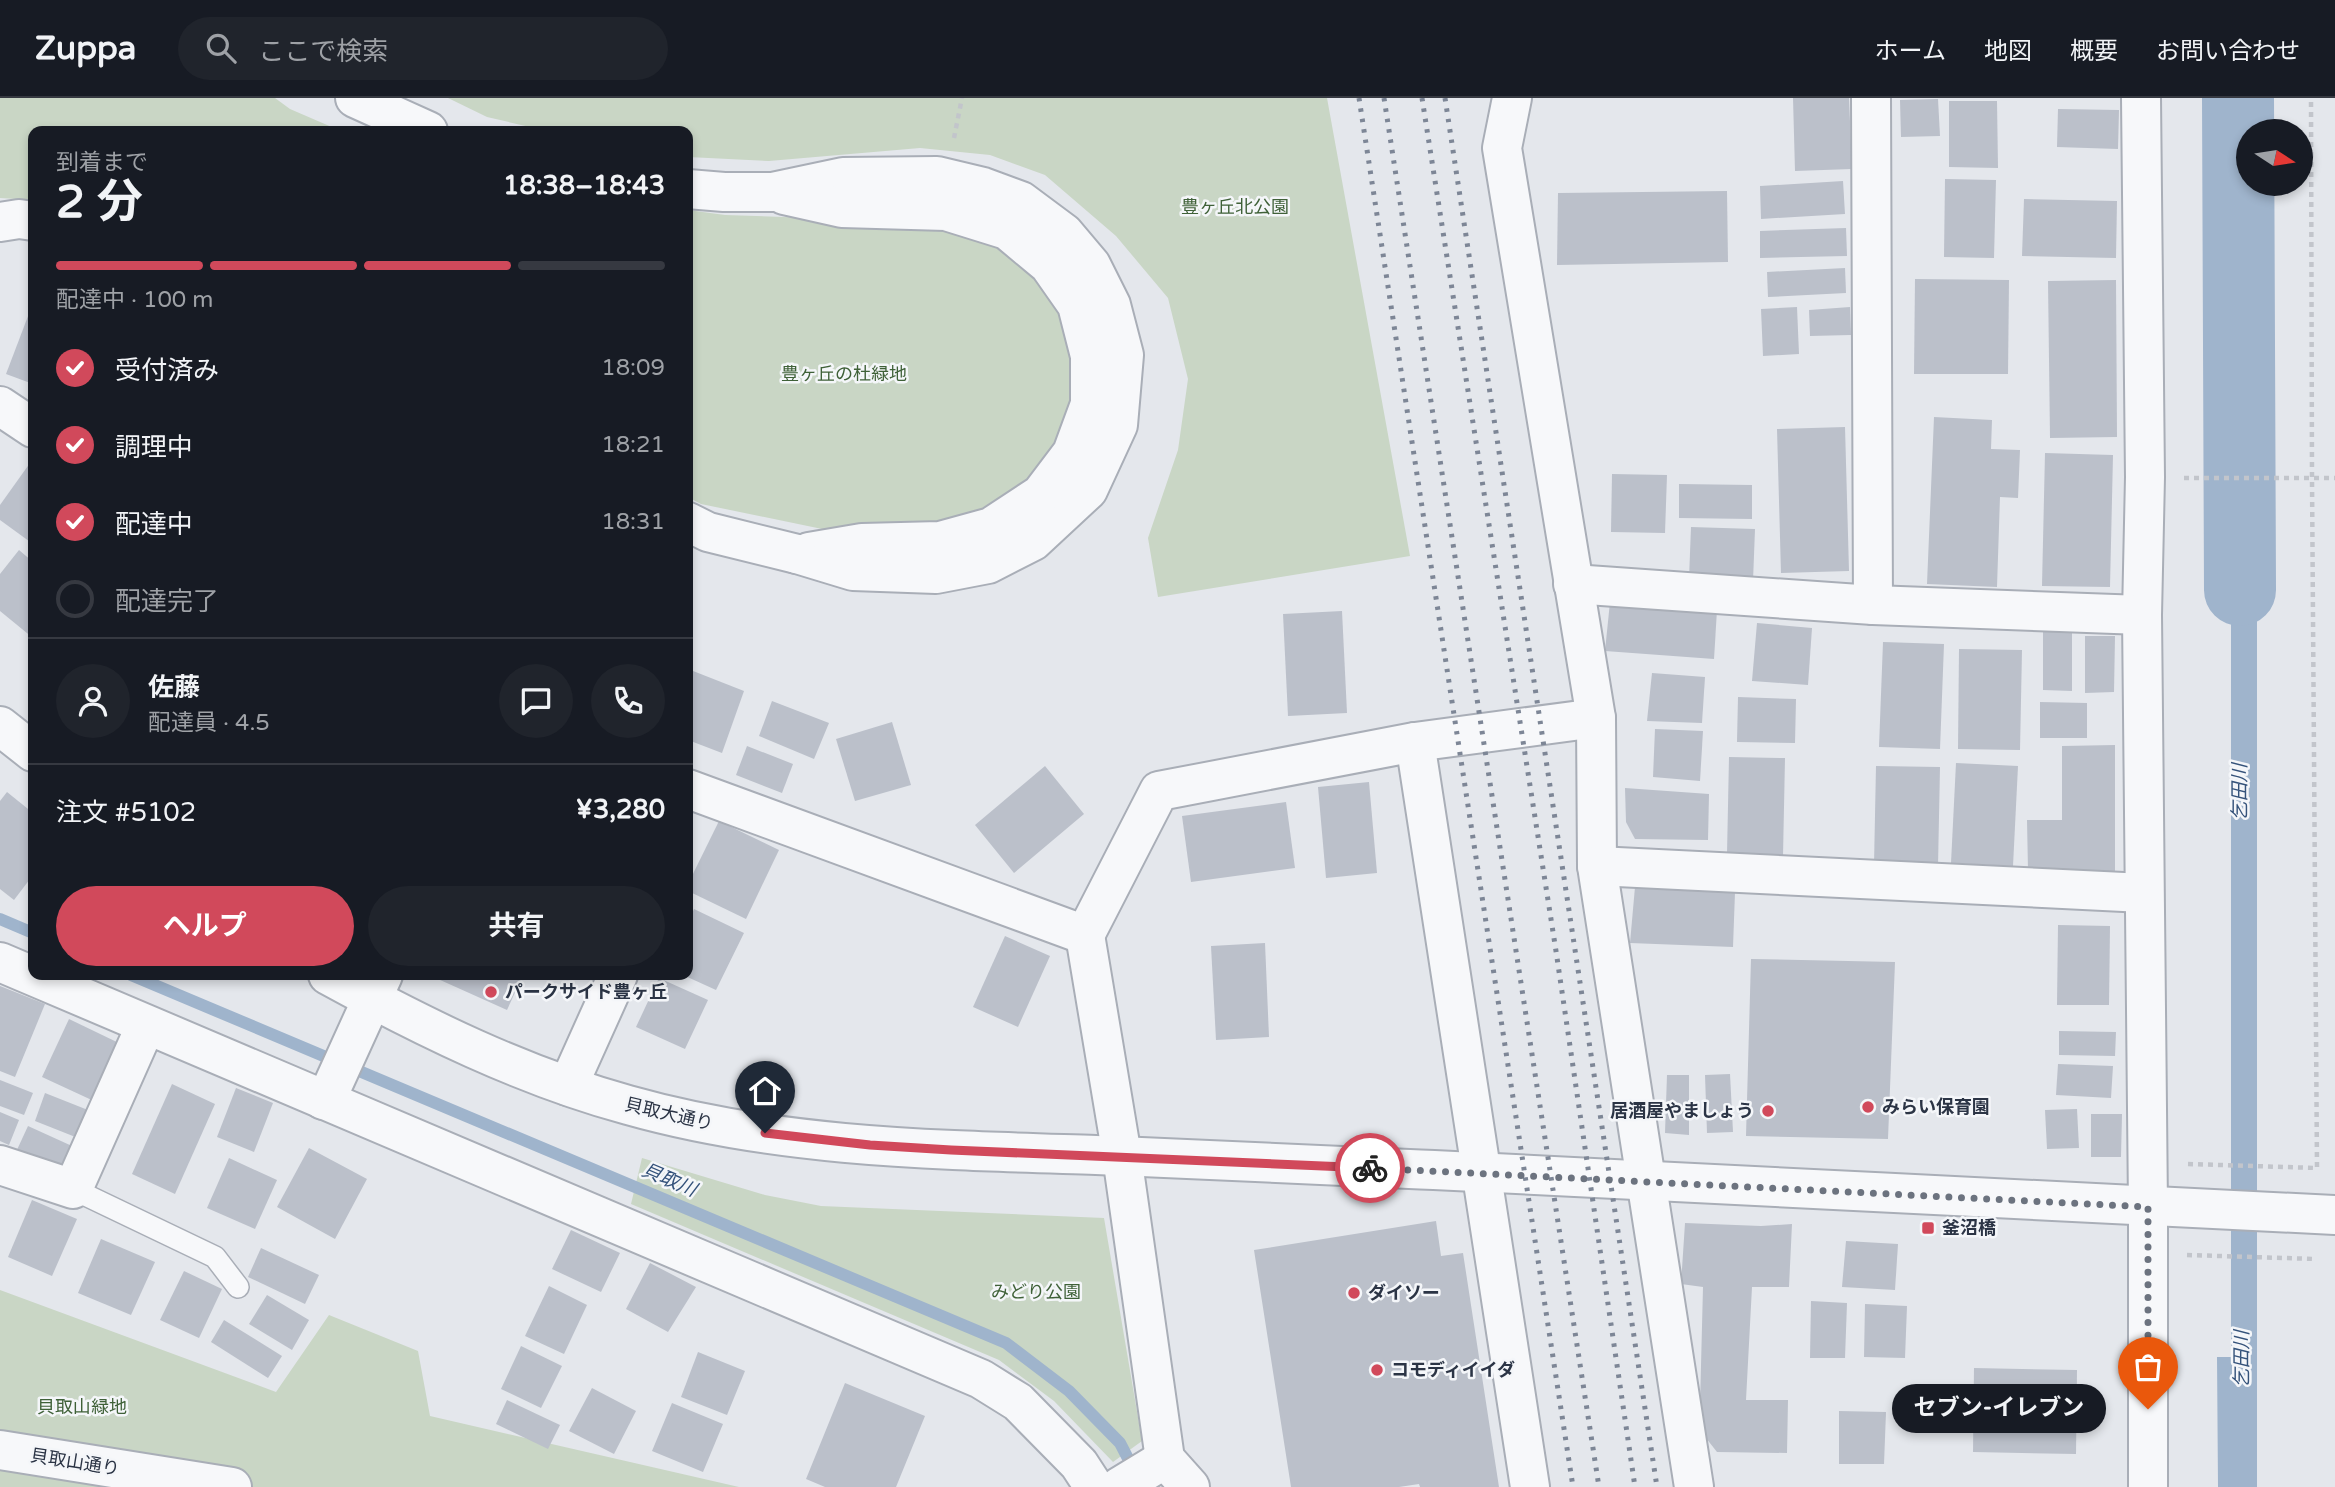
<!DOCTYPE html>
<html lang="ja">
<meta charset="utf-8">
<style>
:root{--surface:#171b24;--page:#20242c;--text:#f1f3f6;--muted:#9ea1a6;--line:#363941;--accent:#d1495b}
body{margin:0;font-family:"Varela Round","Noto Sans JP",sans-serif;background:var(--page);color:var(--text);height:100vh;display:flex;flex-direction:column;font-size:26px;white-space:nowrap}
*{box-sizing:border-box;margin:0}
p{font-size:23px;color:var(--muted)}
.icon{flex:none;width:38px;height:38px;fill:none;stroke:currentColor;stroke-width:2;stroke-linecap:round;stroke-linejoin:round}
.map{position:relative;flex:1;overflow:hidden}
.drawer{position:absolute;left:28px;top:28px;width:665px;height:854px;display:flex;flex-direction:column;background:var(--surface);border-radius:14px;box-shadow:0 4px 10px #0003}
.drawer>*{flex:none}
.needle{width:46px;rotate:102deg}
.buttons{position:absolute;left:2236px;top:21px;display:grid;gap:14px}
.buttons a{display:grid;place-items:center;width:77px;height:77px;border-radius:50%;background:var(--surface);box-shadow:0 4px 10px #0003;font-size:35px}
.pin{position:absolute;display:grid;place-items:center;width:60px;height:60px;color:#fff;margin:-72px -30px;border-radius:50% 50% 50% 0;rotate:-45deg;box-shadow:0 0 7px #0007}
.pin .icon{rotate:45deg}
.courier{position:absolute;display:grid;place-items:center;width:70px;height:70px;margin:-35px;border:5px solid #d1495b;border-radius:50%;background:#fff;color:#222;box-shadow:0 2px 9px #0007}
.bubble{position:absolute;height:49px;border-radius:24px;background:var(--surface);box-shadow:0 4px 10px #0003;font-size:23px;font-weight:700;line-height:49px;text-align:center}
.summary em{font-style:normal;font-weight:700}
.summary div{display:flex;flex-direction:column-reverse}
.summary{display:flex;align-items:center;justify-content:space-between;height:119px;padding:0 28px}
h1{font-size:46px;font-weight:700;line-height:52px}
.bar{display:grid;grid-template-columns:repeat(4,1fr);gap:10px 7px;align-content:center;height:84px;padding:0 28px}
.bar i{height:9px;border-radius:5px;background:var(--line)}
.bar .current{background:var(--accent)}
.bar p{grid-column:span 4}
.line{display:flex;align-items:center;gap:18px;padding:0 28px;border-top:2px solid var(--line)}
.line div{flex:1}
.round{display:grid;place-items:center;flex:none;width:74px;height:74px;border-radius:37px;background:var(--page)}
ol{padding:0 28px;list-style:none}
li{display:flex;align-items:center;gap:21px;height:77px}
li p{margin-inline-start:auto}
li .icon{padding:7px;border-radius:50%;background:var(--accent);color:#fff;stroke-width:4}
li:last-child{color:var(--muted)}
li i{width:38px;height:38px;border:4px solid var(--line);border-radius:50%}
.button{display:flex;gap:14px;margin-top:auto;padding:14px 28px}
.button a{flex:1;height:80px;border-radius:42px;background:var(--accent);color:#fff;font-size:28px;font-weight:700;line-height:80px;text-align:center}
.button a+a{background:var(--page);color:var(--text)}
header{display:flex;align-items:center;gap:42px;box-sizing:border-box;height:98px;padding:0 35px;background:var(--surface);border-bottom:2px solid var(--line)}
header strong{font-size:33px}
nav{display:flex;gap:38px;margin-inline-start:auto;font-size:24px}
.search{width:490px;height:63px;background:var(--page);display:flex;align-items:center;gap:18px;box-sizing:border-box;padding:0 24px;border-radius:38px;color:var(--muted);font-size:26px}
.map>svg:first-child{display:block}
</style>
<header>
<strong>Zuppa</strong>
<div class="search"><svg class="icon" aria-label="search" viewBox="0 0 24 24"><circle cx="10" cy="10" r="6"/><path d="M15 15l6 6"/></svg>ここで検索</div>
<nav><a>ホーム</a><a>地図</a><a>概要</a><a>お問い合わせ</a></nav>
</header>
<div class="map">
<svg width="2335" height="1389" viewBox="0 0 2335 1389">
<rect width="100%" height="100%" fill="#e4e7ec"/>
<g fill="#c9d6c5">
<path d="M0,0h275l15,11 51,22h-308v69l-33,-2z"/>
<path d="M448,0h879l83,458 -252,41 -10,-59 30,-88 10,-71 -20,-81 -52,-62 -71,-61 -55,-20 -70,-7 -151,13 -81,-4v-26h-141l-60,-14z"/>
<path d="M688,112l37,5 116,4 104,7 57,15 31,29 29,40 15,49 -1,42 -16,47 -32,41 -41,26 -50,12 -110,3 -126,-26 -13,-7z"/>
<path d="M642,1060l123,37 56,11 283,12 38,223 -29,21 -59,-61 -55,-41 -368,-156z"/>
<path d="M0,1192l276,102 53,-77 89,36 12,65 309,71h-739z"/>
</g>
<path fill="#9fb4cc" d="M2231,391l26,3v995h-39l-1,-130h14z"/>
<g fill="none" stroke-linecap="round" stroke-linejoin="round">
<g stroke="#9fb4cc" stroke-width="12">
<path d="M0,821l33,14"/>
<path d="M131,877l875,368 63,48 51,52 15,29"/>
</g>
<path stroke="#9fb4cc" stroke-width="72" d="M2238,0l2,492"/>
</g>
<g fill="#bbc0ca">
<path d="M1793,0h56l3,71 -57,2z"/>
<path d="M1938,1l2,37 -39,1 -1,-37z"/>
<path d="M1949,3h48l1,67 -49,-1z"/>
<path d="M2058,11l61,1 -1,39 -61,-2z"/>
<path d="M1945,81l51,1 -2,78 -50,-1z"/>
<path d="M1843,83l2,33 -84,5 -1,-33z"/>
<path d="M1727,93l1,71 -171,3 1,-72z"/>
<path d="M2024,101l93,2 -1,57 -94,-2z"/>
<path d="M1846,130l1,28 -87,2v-27z"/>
<path d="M1845,170l1,25 -78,4 -1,-25z"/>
<path d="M1915,181l94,1 -1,94h-94z"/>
<path d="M2116,182l1,157 -67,1 -2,-157z"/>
<path d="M33,205v81l-27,-10z"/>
<path d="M1797,209l2,47 -36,2 -2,-47z"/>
<path d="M1850,209l1,28 -41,1 -1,-26z"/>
<path d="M1934,319l58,3 -1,29 29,1 -2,48 -18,-1 -3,90 -70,-3z"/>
<path d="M1845,329l4,144 -68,2 -4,-144z"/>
<path d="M2045,355l68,2 -3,132 -68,-1z"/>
<path d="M30,365l3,2v79l-33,-24v-15z"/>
<path d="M1612,376l55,1 -2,58 -54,-1z"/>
<path d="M1679,386l73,1v34l-73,-1z"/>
<path d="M1691,429l64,2 -2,52 -64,-2z"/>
<path d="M19,452l14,12v76l-33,-27v-37z"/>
<path d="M1610,504l107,8 -3,49 -109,-8z"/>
<path d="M1342,513l5,102 -59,3 -5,-102z"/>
<path d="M1757,525l55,5 -4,57 -56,-4z"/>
<path d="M2043,534h29v59l-29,-1z"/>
<path d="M2085,538h30l-1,56 -29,1z"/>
<path d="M1883,544l61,2 -4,105 -61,-2z"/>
<path d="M1959,551l63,1 -2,100 -62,-1z"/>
<path d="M688,571l56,22 -22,62 -34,-13z"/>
<path d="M1652,575l53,4 -3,46 -55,-2z"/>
<path d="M1738,599l58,2 -1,44 -58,-1z"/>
<path d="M772,603l57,22 -15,36 -55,-23z"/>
<path d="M2040,604l47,1v35h-47z"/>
<path d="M892,624l19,63 -56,16 -19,-62z"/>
<path d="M1655,631l48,2 -3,50 -47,-4z"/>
<path d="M2115,647v126h-87l-1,-51h35v-74z"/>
<path d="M747,648l46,18 -11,29 -46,-18z"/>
<path d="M1729,659l56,1 -2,98 -56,-1z"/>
<path d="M1956,665l62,3 -5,100 -62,-3z"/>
<path d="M1045,668l39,48 -70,59 -39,-48z"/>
<path d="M1876,668l64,1 -2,99 -64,-1z"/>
<path d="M1369,684l8,91 -51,5 -8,-91z"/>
<path d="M1625,690l84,6 -1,46 -73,-1 -9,-17z"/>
<path d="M7,694l26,21v62l-19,25 -14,-11v-88z"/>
<path d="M1286,704l9,66 -104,14 -9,-66z"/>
<path d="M719,723l60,29 -33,69 -58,-28v-7z"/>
<path d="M1635,789l100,5 -2,55 -103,-4z"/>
<path d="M694,811l50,24 -28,57 -33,-15h5v-53z"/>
<path d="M2058,827l52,1 -1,79h-52z"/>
<path d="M1005,838l45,20 -32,71 -45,-20z"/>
<path d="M1265,845l4,94 -53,3 -5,-94z"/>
<path d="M1751,861l144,3 -7,177 -142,-3z"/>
<path d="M429,877h94l-16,35z"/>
<path d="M659,880l49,22 -23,49 -49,-22z"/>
<path d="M0,888l45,18 -30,73 -15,-6z"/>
<path d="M69,921l54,26 -27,57 -54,-25z"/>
<path d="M2059,933l57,1 -1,24 -56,-1z"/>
<path d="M2058,966l55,2 -2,32 -55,-3z"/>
<path d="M1730,976l3,58 -26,1 -2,-58z"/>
<path d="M1667,977h22v60l-24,-2z"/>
<path d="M0,982l33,13 -9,22 -24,-9z"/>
<path d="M172,986l43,20 -40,90 -43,-20z"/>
<path d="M236,990l37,15 -19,49 -37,-15z"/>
<path d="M45,995l48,19 -10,28 -48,-19z"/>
<path d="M2077,1011l2,39 -32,1 -2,-39z"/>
<path d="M0,1014l19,8 -10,25 -9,-4z"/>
<path d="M2091,1016h31l-1,43h-30z"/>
<path d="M28,1028l44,20 -12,25 -44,-19z"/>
<path d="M309,1050l58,31 -32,60 -58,-32z"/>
<path d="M229,1060l48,22 -22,49 -48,-21z"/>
<path d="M32,1102l45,19 -25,57 -44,-19z"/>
<path d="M1436,1123l5,35 22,-3 36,234h-79l-1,-3 -20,3h-108l-37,-237z"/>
<path d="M1685,1125l76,3 31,-2 -3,63h-37l-6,113h42l-1,53 -70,-1 -11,-14 -6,-33 3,-118 -22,-3z"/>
<path d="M571,1132l49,23 -19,39 -49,-23z"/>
<path d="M101,1141l54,23 -24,53 -53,-22z"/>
<path d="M1846,1143l52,3 -3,46 -53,-3z"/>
<path d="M261,1150l58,27 -14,29 -57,-27z"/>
<path d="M650,1165l46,24 -28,45 -42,-23z"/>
<path d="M184,1173l38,18 -23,49 -39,-18z"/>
<path d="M549,1188l38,19 -23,49 -39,-18z"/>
<path d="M267,1197l42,25 -17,30 -43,-26z"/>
<path d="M1811,1203l36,2 -2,55h-35z"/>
<path d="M1865,1206l42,2 -2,52 -41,-1z"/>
<path d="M224,1222l58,36 -14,22 -57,-36z"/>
<path d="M521,1248l41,20 -21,42 -40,-19z"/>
<path d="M698,1254l47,19 -18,44 -46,-18z"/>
<path d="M1974,1270l103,2 -1,84 -103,-2z"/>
<path d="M845,1285l80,33 -29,71h-71l-19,-8z"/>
<path d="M592,1290l44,23 -22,43 -45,-23z"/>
<path d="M507,1302l53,25 -12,24 -52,-25z"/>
<path d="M672,1305l51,21 -20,48 -51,-21z"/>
<path d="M1839,1313l47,1 -2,52h-45z"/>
</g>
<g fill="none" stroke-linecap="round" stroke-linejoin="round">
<defs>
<path id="service" d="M73,1091l142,68 23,30"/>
<g id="minor">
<path d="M1512,0l-10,50 94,570 1,148 97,621"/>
<path d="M1871,0l2,507"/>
<path d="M2141,0l4,379 -3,138 6,592v280"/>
<path d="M772,94l71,-15 94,-1 46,11 38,14 43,32 27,32 20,40 13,50 -6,70 -30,65 -55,51 -45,23 -52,10 -83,-3 -56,-17"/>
<path d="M784,97l58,13 104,3 61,19 42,35 28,40 13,51v48l-18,49 -31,41 -50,33 -51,14 -78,2 -53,9"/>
<path d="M0,308l33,22"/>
<path d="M1573,486l300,21 269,10"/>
<path d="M1415,644l115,745"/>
<path d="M688,691l397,146 74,-144 256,-49 181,-24"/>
<path d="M1597,768l547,27"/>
<path d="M1085,837l37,221 43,303 25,28"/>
<path d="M0,864l981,417 37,23 61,62 15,23"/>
<path d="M568,988l50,-111"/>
<path d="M323,1002l9,-13 51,-112"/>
<path d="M0,1067l73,24 73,-164"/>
<path d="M1119,1389l46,-28"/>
</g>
<g id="tertiary">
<path d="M355,0l73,33"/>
<path d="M688,91l36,3h48"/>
<path d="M0,124l19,-3 14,2"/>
<path d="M688,424l20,10 89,22"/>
<path d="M0,628l33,26"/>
<path d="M328,877c95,52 194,101 300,130 152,43 311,45 468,50 112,4 225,10 338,15 300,14 601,31 901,45"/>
<path d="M0,1352l232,37"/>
</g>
</defs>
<use href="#service" stroke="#a9aeb7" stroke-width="24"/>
<use href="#minor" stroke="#a9aeb7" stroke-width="42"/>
<use href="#tertiary" stroke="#a9aeb7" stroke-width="42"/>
<g stroke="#c2c5cb" stroke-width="4.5" stroke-dasharray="5 5" stroke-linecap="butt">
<path d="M954,40l8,-40"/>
<path d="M2184,380h151"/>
<path d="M2188,1066l129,4 -5,-689 -1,-381"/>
<path d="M2187,1157l129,4"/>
</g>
<use href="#service" stroke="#f7f8fa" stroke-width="21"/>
<use href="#minor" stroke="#f7f8fa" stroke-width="38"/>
<use href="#tertiary" stroke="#f7f8fa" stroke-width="38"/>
<g stroke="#7d8696" stroke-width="5" stroke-dasharray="3.5 7" stroke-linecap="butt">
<path d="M1359,0l214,1389"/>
<path d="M1384,0l215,1389"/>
<path d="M1422,0l134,853 79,536"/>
<path d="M1445,0l212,1389"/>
</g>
</g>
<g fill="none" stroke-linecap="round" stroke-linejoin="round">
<path stroke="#6c737f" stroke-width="7" stroke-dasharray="0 12.6" d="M1370,1070l778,39v202"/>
<path stroke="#d1495b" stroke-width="9" d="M765,1035l105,12 81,5 419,18"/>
</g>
<g fill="#d1495b" stroke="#f4f6f9" stroke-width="2.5">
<circle cx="491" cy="894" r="7"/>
<circle cx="1868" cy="1009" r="7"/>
<circle cx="1768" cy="1013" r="7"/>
<rect x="1921" y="1123" width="14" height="14" rx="3.5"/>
<circle cx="1354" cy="1195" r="7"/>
<circle cx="1377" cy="1272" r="7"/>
</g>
<g text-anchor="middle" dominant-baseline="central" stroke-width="5" stroke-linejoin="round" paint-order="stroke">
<g font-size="18" fill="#3f6138" stroke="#f4f6f9">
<text x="1235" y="109">豊ヶ丘北公園</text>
<text x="844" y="276">豊ヶ丘の杜緑地</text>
<text x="1036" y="1194">みどり公園</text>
<text x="82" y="1309">貝取山緑地</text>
</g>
<g font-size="18" font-weight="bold" fill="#2b3445" stroke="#f4f6f9" text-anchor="start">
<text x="505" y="894">パークサイド豊ヶ丘</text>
<text x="1882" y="1009">みらい保育園</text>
<text x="1754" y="1013" text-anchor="end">居酒屋やましょう</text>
<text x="1942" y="1130">釜沼橋</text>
<text x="1368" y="1195">ダイソー</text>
<text x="1391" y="1272">コモディイイダ</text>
</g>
<g font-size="18" fill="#2b3445" stroke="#f4f6f9">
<text transform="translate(669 1016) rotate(13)">貝取大通り</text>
<text transform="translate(75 1364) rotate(9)">貝取山通り</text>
</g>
<g font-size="19" font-style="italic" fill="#34527a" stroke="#f4f6f9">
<text transform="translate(2240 694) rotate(-90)">乞田川</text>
<text transform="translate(669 1082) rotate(23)">貝取川</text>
<text transform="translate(2242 1261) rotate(-90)">乞田川</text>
</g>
</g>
</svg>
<div class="buttons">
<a><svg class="needle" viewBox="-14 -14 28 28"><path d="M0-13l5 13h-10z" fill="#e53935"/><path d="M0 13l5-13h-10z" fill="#9ea1a6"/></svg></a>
</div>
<div class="pin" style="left:2148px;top:1311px;background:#ea580c"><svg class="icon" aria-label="bag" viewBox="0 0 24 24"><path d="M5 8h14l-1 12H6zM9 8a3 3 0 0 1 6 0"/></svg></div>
<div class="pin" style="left:765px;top:1035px;background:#1f2937"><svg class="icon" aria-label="home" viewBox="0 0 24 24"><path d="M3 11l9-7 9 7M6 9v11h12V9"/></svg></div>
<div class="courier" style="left:1370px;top:1070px"><svg class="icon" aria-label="bike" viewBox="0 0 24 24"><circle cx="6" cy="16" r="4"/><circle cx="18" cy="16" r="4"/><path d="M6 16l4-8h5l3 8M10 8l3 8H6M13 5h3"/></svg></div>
<div class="bubble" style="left:1892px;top:1286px;width:214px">セブン-イレブン</div>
<section class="drawer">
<div class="summary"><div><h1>2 分</h1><p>到着まで</p></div><em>18:38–18:43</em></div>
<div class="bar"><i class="current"></i><i class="current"></i><i class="current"></i><i></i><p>配達中 · 100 m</p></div>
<ol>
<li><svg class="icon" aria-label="check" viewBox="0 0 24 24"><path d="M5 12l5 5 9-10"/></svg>受付済み<p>18:09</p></li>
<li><svg class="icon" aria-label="check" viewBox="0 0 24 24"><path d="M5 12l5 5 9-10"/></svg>調理中<p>18:21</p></li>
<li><svg class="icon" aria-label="check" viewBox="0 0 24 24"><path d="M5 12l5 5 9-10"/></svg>配達中<p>18:31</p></li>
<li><i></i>配達完了</li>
</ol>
<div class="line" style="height:126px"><a class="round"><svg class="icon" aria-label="person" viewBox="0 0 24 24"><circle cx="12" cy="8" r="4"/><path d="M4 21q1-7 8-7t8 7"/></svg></a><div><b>佐藤</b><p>配達員 · 4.5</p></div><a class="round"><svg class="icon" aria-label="chat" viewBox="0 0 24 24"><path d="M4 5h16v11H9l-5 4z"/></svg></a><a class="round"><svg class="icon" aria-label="phone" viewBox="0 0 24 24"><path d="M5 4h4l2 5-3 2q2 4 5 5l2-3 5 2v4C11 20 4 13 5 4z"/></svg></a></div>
<div class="line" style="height:91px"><div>注文 #5102</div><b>¥3,280</b></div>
<div class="button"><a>ヘルプ</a><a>共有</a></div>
</section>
</div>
